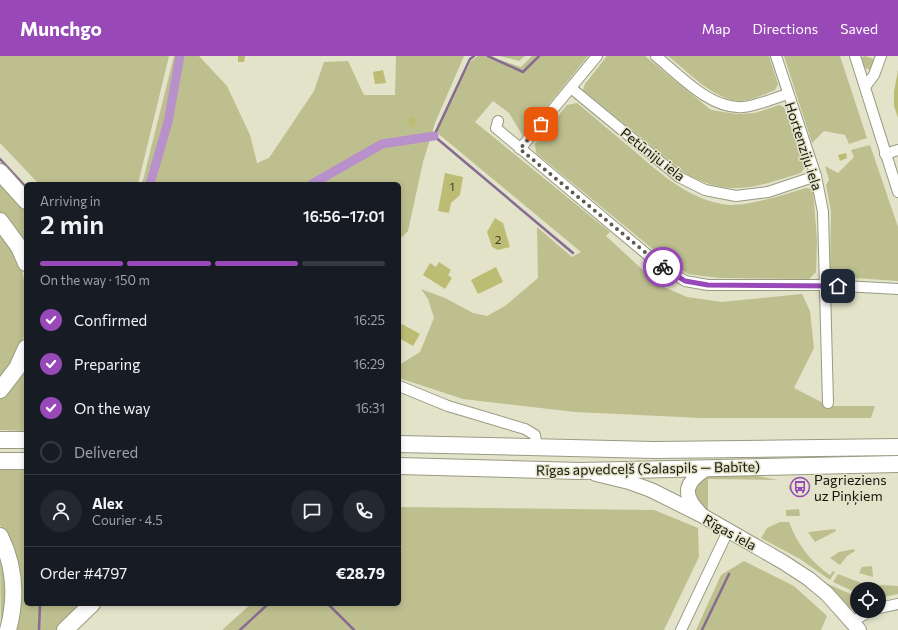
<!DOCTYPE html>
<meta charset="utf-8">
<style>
:root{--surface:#171b24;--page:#242831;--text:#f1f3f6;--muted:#9ea1a6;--line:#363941;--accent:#9848b7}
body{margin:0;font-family:Commissioner,sans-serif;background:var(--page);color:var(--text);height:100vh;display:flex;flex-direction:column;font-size:15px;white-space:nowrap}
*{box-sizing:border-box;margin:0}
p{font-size:13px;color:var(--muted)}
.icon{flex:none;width:22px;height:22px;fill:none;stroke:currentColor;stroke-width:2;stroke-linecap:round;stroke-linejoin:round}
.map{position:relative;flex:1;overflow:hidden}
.side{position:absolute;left:24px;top:126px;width:377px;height:424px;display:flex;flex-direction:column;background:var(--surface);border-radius:6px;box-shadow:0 2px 6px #0003}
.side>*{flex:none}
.controls{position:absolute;left:850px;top:526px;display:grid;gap:8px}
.controls a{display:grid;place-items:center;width:36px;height:36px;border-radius:50%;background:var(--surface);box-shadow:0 2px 6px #0003;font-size:20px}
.pin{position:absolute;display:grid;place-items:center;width:34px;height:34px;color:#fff;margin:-17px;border-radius:8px;box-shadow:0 2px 6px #0006}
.courier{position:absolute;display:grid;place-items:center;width:40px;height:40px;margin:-20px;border:3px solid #9848b7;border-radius:50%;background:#fff;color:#222;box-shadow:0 1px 5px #0007}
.head em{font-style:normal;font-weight:600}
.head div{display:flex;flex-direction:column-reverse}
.head{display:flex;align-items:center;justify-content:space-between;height:68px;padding:0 16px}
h1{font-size:26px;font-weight:600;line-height:30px}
.bar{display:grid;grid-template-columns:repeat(4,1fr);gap:6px 4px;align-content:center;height:48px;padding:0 16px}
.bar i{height:5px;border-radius:3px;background:var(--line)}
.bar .current{background:var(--accent)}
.bar p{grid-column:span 4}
.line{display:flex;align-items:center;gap:10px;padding:0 16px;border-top:1px solid var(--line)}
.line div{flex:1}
.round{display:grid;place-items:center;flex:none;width:42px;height:42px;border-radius:21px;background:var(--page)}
ol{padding:0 16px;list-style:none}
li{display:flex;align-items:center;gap:12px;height:44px}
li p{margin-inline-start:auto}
li .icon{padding:4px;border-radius:50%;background:var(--accent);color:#fff;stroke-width:4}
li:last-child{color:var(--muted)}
li i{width:22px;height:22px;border:2px solid var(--line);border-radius:50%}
header{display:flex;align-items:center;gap:24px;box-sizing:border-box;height:56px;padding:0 20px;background:var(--accent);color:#fff}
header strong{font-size:19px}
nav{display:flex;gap:22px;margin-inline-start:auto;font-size:14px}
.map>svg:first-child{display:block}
</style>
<header>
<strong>Munchgo</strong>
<nav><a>Map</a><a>Directions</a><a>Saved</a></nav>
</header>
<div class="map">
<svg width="898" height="574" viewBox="0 0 898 574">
<rect width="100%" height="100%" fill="#e2e3c9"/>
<g fill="#bebf8f">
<path d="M0,0h169l-31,128h-99l-39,-41z"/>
<path d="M174,0h25l28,30 23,49 7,28 12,-5 45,-67 10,-29 24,-1 16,34h31l1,-39h68l-29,67 -12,39 -15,69 -9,9v-56h-257z"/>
<path d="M478,0h10l33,11 11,-11h56l-65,80 -14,-23 -16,-12 -18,21 135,110 -4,4 53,49 28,12 35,5 80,-8 8,17 4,37 -20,40 35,18h46l-4,12h-169l-127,-6 -112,-13 -64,-21v-13l21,-13 14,-34 -6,-19 -7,-10 24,9 28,15 14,3 18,-10 33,-28 -1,-51 35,30 9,-5 -146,-121 36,-70z"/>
<path d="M500,0h25l-6,5z"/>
<path d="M607,0h38l66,54 26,4 18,-1 24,-8 5,2 21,60 -4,6c-46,14 -69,25 -115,1l-103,-84 2,-6z"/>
<path d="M668,0h101l9,28 -3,6c-10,4 -24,11 -35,11 -25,0 -53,-30 -72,-45z"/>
<path d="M784,0h56l27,82 -18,6 -4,-9 -21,-4 -12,12z"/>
<path d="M865,0l11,4 -4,9 -2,1 -7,-3 -3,-9z"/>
<path d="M577,47c19,16 37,31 56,47 28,24 57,51 96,55 21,1 57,-11 77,-17l7,1 4,52 -1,31 -7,7 -90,-1 -31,-4 -28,-19 -124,-102 -1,-9 32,-39z"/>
<path d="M870,89l28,82v54l-59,-4 -9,-5 1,-61 -5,-26 3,-5 -4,-14 13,7 16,-16 -3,-7z"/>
<path d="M0,126l26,29v35l-16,-23 -10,-10z"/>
<path d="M0,175c6,9 13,17 17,26 12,27 14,70 1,97 -4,10 -12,19 -18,28z"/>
<path d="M26,305v70l-26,-1v-32z"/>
<path d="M0,413h26v135h61l-29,26h-45l-10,-100 -3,-5z"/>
<path d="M752,419l26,5 -70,-1v34l-12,-9 -2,-18 9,-8 6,-2z"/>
<path d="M399,451l255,3 44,18 1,29 -35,73h-442l29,-26h148z"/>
<path d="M799,453l1,7h-14v-6z"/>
<path d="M780,466h9c8,22 22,40 41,53l3,-4 2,1 -5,8 -30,-21 -39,-21 6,-10z"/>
<path d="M835,473l1,2 -21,11 -7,-10z"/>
<path d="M761,486l32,17 33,24 31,14v13l-6,-1 -19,-19z"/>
<path d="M854,493l1,2 -8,5 -7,9 -10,-7 9,-6z"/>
<path d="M0,495c11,25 7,53 1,79z"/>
<path d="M744,505l50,25 33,30 -6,14h-125l25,-55z"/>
<path d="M872,510l1,11 -14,-4 3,-6z"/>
<path d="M838,518l26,10 34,2v8l-19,4v-9h-22v4l-24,-11z"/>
</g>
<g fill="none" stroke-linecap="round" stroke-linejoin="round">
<g stroke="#876b91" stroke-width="2.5">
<path d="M474,0l-4,3 -36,77 139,117"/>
<path d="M488,0l35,16 16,-16"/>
<path d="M0,103l26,28"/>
<path d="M328,548l26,26"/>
<path d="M39,574l1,-26"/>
<path d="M240,574l28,-26"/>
<path d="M702,574l27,-56"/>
</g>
<g stroke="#b890ca" stroke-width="9">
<path d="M150,128l18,-62 12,-66"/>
<path d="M312,128l70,-40 52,-8"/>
</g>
</g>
<g fill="#bcbc74">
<path d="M238,0h7l-1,6h-6z"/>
<path d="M383,14l3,13 -11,1 -2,-12z"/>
<path d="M898,14v48l-4,-12v-14z"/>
<path d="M410,60l7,3 -3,9 -7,-2z"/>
<path d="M846,97l1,5 -7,3 -2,-6z"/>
<path d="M445,117l18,4 -3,18 -9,8 -2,10 -11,-2z"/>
<path d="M495,162l8,5 7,24 -12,3 -6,-3 -5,-15z"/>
<path d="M439,206l12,8 -3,5 4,3 -7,11 -22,-14 7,-12 6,4z"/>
<path d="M496,211l7,15 -25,12 -7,-14z"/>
<path d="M402,268l18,10 -7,12 -14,-8v-8z"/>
<rect x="789" y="429" width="11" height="5"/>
</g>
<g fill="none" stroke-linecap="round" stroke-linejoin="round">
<defs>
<g id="minor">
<path d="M656,0c23,19 55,54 87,51 14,-1 31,-9 45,-13"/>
<path d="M776,0l40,120 7,36 5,191"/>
<path d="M855,0l43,136"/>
<path d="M865,31l9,-12 7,-19"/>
<path d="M571,32l108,89 26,13 31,6 32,-4 48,-16"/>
<path d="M498,65l-2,7 159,133 30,20 23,4h117l73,4"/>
<path d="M520,93l77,-93"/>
<path d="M885,98l13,-4"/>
<path d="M399,330l49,20 77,23 10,6 2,12"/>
<path d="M879,552l19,-4"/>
<path d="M852,566l18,-11"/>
<path d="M681,574l47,-99"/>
</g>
<g id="secondary">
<path d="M596,418l33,8 22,8 52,26 80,46 26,17 18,15 32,36"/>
<path d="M699,456c-18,-19 -13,-30 7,-43"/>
</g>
<g id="trunk">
<path d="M0,116l26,29"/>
<path d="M0,165l19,26 7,16"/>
<path d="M0,334l17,-22 9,-20"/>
<path d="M0,384h26"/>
<path d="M399,388l255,6 244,-3"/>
<path d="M0,405h26"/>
<path d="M399,410l181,5 318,-7"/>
<path d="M0,480c15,30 17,61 8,94"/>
<path d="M65,574l27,-26"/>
</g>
</defs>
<use href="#minor" stroke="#999a82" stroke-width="12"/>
<use href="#secondary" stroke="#999a82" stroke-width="16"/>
<use href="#trunk" stroke="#999a82" stroke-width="18"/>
<use href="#minor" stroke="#fff" stroke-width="10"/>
<use href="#secondary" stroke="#fff" stroke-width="14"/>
<use href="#trunk" stroke="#fff" stroke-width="16"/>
</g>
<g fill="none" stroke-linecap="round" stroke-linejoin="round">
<path stroke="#5d5e4f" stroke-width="4" stroke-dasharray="0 7.2" d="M541,68l-21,25 143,118"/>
<path stroke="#9848b7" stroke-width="5" d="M663,211l22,14 23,4 130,1"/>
</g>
<defs>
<symbol id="bus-ring" viewBox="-11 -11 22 22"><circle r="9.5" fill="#e2e3c9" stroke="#9848b7" stroke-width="1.5"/><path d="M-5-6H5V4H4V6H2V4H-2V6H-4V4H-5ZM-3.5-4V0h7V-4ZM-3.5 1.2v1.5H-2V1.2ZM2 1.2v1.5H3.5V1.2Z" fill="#9848b7"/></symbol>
</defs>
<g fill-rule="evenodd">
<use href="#bus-ring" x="789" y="420" width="22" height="22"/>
</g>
<g text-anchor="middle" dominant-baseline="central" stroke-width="3" stroke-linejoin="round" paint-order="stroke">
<g font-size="12" fill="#404027">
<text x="452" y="130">1</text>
<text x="498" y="183">2</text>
</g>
<g font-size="14" fill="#16160d" stroke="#e2e3c9">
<text transform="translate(804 90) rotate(72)">Hortenziju iela</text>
<text transform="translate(653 98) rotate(38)">Petūniju iela</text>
<text transform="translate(648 412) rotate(-1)">Rīgas apvedceļš (Salaspils — Babīte)</text>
<text transform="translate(730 476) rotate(29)">Rīgas iela</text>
</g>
<g font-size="14" fill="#16160d" stroke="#e2e3c9" text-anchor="start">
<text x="814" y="423">Pagrieziens<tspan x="814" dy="16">uz Piņķiem</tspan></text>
</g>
</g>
</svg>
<div class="controls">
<a><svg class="icon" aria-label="locate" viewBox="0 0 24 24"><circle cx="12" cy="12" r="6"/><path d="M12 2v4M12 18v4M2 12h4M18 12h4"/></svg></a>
</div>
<div class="pin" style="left:541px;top:68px;background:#ea580c"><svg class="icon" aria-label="bag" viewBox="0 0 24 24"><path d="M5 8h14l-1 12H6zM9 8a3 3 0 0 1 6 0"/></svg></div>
<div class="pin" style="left:838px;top:230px;background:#1f2937"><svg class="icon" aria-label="home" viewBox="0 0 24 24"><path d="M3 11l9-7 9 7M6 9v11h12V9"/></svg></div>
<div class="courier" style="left:663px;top:211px"><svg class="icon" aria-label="bike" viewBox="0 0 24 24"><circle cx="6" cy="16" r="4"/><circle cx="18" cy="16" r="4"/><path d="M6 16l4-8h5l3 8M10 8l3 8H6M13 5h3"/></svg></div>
<section class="side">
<div class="head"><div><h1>2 min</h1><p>Arriving in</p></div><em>16:56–17:01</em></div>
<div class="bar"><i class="current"></i><i class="current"></i><i class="current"></i><i></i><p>On the way · 150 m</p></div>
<ol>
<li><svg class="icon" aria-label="check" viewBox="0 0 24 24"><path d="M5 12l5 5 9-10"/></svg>Confirmed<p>16:25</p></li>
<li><svg class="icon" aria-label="check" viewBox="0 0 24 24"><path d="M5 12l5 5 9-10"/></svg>Preparing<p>16:29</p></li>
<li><svg class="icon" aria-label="check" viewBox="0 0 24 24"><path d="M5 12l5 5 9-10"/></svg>On the way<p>16:31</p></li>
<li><i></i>Delivered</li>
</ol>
<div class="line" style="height:72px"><a class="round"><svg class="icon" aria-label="person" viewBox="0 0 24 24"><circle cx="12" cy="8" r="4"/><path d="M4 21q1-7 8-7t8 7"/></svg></a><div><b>Alex</b><p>Courier · 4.5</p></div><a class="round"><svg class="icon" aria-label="chat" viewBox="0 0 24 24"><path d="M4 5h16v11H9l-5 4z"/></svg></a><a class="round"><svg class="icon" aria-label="phone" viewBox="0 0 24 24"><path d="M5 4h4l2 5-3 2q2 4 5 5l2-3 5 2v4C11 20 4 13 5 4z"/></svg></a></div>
<div class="line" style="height:52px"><div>Order #4797</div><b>€28.79</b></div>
</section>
</div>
